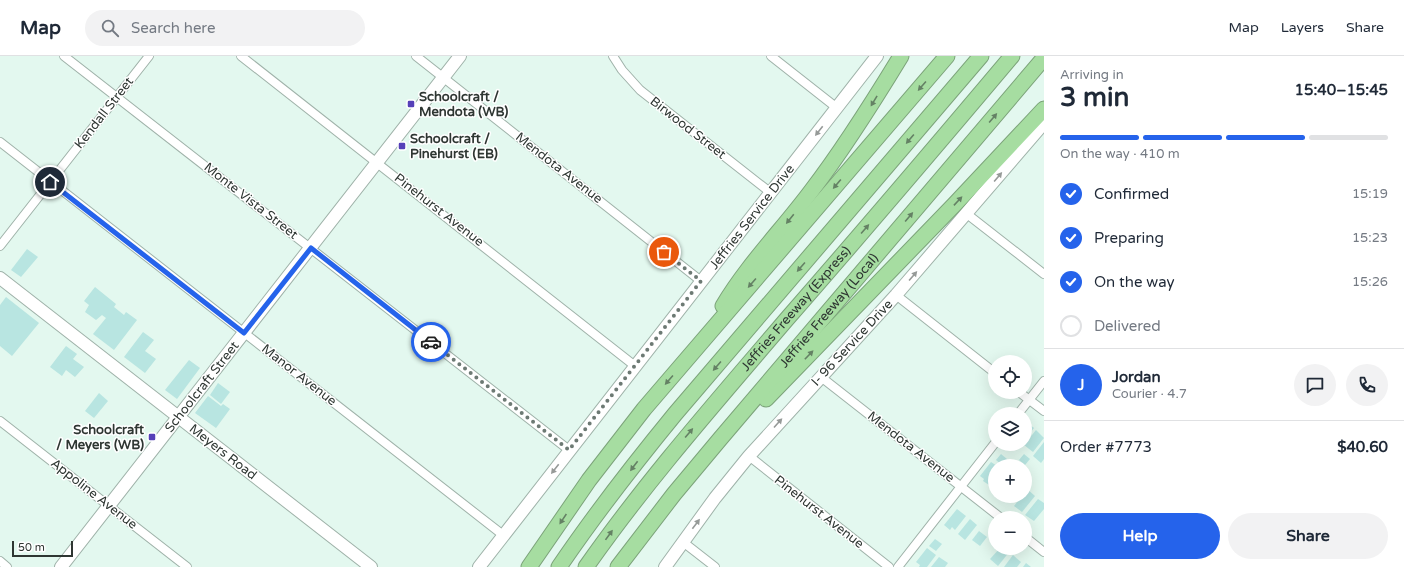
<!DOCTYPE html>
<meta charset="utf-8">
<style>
:root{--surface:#fff;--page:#f2f2f3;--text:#1f2937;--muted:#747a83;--line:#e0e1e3;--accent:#2563eb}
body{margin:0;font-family:"Varela Round",sans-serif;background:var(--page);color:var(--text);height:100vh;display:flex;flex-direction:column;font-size:15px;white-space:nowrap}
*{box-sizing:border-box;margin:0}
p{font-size:13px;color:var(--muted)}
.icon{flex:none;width:22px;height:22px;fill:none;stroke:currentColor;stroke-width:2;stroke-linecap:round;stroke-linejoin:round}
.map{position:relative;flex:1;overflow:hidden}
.panel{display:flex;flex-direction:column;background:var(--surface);width:360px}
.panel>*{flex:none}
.controls{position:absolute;left:988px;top:299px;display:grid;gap:8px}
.controls a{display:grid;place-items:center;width:44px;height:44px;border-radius:50%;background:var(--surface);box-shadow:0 4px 16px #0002;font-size:20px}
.scale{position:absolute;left:12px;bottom:10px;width:61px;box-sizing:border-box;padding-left:4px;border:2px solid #2e3632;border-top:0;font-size:11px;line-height:14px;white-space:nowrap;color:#2e3632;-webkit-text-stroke:3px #fff;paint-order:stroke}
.pin{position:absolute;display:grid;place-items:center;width:34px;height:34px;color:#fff;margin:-17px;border:2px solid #fff;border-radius:50%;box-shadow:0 1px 4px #0007}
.courier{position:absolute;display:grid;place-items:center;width:40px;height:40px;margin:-20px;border:3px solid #2563eb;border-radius:50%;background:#fff;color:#222;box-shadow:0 1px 5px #0007}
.summary em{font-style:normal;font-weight:700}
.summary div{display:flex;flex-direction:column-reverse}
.summary{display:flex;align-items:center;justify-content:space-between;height:68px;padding:0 16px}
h1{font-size:26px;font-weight:700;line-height:30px}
.bar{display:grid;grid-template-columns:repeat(4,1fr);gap:6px 4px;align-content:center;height:48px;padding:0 16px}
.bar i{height:5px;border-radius:3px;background:var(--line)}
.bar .active{background:var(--accent)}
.bar p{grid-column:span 4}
.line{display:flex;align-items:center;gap:10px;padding:0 16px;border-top:1px solid var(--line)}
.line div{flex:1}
.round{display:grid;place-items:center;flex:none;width:42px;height:42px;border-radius:21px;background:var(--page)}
ol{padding:0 16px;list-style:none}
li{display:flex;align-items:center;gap:12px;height:44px}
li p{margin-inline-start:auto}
li .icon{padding:4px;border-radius:50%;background:var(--accent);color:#fff;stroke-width:4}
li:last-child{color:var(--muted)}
li i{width:22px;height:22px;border:2px solid var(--line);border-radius:50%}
.button{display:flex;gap:8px;margin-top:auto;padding:8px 16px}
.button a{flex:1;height:46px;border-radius:24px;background:var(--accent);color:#fff;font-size:16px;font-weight:700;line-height:46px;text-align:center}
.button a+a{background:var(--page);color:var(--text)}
header{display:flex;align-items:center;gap:24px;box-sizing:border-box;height:56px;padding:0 20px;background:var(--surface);border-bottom:1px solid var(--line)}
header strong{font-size:19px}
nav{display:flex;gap:22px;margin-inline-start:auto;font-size:14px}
.search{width:280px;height:36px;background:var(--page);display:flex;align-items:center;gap:10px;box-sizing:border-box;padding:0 14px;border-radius:22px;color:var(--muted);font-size:15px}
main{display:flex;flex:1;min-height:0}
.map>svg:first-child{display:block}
</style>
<header>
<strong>Map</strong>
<div class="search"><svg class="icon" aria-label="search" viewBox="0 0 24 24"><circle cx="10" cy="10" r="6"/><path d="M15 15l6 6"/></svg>Search here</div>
<nav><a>Map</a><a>Layers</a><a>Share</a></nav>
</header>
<main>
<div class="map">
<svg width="1044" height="511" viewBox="0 0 1044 511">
<rect width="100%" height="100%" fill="#e3f8ef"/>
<g fill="#b8e5e1">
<path d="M27,193l11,8 -17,20 -10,-7z"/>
<path d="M95,231l21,17 -2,3 10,8 2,-3 11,8 -23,30 -21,-16 13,-16 -4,-3 -6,5 -11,-8 4,-7 -5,-4z"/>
<path d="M6,241l33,26 -27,33 -12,-10v-41z"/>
<path d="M143,276l11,8 -9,11 11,8 -11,14 -21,-16z"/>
<path d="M66,290l11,8 -4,5 11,8 -9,10 -9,-7 -4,6 -12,-9z"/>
<path d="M189,304l11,8 -23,31 -12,-9z"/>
<path d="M218,327l12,9 -9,12 -11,-9z"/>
<path d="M99,337l9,8 -14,17 -9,-7z"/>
<path d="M208,340l13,10 2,-2 7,5 -14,19 -21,-15z"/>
<path d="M1025,365l9,7 -9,11z"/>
<path d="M1036,374l8,8 -11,14 -9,-7z"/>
<path d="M1044,386v17l-3,4 -8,-7z"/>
<path d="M1001,398l6,5 -5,6 -6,-5z"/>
<path d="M1024,398l6,5 -5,6 -6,-5z"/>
<path d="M991,406l6,4h-2v12l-6,7 -6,-4 1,-2 -4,-3z"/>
<path d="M995,425v10l-5,-4z"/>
<path d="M1027,433l8,7 -13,16 -8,-6 8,-10h3v-4z"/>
<path d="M1002,440h15l-6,7z"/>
<path d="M1038,443l6,4v6l-10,12 -9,-6z"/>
<path d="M957,453l9,7 -11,14 -3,-3 -2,3 -6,-5z"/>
<path d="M970,463l7,6 -12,15 -7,-6z"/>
<path d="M979,475l8,6 -7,9 -8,-6z"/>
<path d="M935,483l7,5 -6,7 -7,-5z"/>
<path d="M927,492l9,7 -9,12h-8l1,-2 -4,-3z"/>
<path d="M1000,492h6l4,3 -12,15 -8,-7z"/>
<path d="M1013,499l8,7 -4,5h-13z"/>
<path d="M939,501l9,6 -3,4h-14z"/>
<path d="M1026,507l5,4h-8z"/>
</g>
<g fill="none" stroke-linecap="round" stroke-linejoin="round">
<defs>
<g id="street">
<path d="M64,0l505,394"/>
<path d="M241,0l394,310"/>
<path d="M416,0l285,225"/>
<path d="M613,0l9,14 18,20 131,103"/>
<path d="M771,0l66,52"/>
<path d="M0,86l503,393"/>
<path d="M967,158l77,60"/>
<path d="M0,190l149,-190"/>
<path d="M896,239l99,78"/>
<path d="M821,321l180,141"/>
<path d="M1019,336l25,19"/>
<path d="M1018,358l26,-33"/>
<path d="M0,365l187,146"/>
<path d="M749,400l140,111"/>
<path d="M1025,481l19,15"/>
<path d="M683,486l32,25"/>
<path d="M0,505l7,6"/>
<path d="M898,511l97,-124"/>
</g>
<g id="secondary">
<path d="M0,222l371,289"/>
<path d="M61,511l399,-511"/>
<path d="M479,511l398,-511"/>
<path d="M665,511l50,-69 34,-42 147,-161 148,-172"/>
</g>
<g id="highway">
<path d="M723,250c25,-42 60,-77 89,-116 33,-43 61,-88 89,-134"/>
<path d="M766,343l188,-194 90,-96"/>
<path d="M529,511l60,-87 55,-71 303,-353"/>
<path d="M559,511c36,-53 75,-103 116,-153l306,-358"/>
<path id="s1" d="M586,511c61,-87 131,-166 200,-247 76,-87 151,-175 226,-264"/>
<path id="s2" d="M618,511l56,-73 46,-55 324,-381"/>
</g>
</defs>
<use href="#street" stroke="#9fb2a9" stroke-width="10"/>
<use href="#secondary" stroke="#9fb2a9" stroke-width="14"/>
<use href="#highway" stroke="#7ca37a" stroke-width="17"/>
<use href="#street" stroke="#fff" stroke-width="8"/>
<use href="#secondary" stroke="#fff" stroke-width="12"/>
<use href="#highway" stroke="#a6dda1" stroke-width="15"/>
</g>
<defs><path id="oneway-solid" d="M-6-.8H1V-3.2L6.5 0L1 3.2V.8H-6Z"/></defs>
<g fill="#648164">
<use href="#oneway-solid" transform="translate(922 30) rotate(131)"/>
<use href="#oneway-solid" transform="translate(874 45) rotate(121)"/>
<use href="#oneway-solid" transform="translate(993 62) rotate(-50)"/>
<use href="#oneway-solid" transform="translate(910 83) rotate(130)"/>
<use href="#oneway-solid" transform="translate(837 128) rotate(130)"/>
<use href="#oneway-solid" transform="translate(958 145) rotate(-47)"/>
<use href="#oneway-solid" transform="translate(909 161) rotate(-50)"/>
<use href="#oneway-solid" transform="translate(790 163) rotate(129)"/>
<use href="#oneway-solid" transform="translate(865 173) rotate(-49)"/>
<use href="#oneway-solid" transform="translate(801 211) rotate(131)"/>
<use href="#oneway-solid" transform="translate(752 227) rotate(131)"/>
<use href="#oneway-solid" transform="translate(809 299) rotate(-46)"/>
<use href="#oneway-solid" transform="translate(717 310) rotate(131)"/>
<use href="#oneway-solid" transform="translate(669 324) rotate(131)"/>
<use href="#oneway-solid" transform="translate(689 377) rotate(-50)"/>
<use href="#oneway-solid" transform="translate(634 410) rotate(127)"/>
<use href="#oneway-solid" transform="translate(563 463) rotate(124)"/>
<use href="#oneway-solid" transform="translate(609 479) rotate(-54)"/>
</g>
<g fill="#969a98">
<use href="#oneway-solid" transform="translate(819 75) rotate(128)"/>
<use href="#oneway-solid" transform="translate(998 121) rotate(-50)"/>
<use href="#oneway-solid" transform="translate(913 220) rotate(-49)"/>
<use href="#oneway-solid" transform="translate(778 367) rotate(-48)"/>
<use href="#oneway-solid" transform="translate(555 413) rotate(128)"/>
<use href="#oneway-solid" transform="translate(696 468) rotate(-53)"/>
</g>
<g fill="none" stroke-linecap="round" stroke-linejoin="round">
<path stroke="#6d7a74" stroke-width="4" stroke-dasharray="0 7.2" d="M431,286l138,108 132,-169 -37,-29"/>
<path stroke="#2563eb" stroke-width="5" d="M50,126l194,151 67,-85 120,94"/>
</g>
<g fill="#5540b8" stroke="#fff" stroke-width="1.5">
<rect x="407" y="44" width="8" height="8" rx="2"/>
<rect x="398" y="86" width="8" height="8" rx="2"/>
<rect x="148" y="377" width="8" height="8" rx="2"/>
</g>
<g text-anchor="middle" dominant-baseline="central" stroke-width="3" stroke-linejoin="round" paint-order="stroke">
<g font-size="13" font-weight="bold" fill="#2e3632" stroke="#fff" text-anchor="start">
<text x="419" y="41">Schoolcraft /<tspan x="419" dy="15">Mendota (WB)</tspan></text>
<text x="410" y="83">Schoolcraft /<tspan x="410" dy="15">Pinehurst (EB)</tspan></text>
<text x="144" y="374" text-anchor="end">Schoolcraft<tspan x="144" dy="15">/ Meyers (WB)</tspan></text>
</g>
<g font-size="13" fill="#2e3632" stroke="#fff">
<text transform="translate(104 57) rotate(-52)">Kendall Street</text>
<text transform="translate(688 72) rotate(38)">Birwood Street</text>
<text transform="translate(559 112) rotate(38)">Mendota Avenue</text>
<text transform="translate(251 145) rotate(38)">Monte Vista Street</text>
<text transform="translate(439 154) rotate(38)">Pinehurst Avenue</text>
<text transform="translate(752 161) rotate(-52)">Jeffries Service Drive</text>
<text stroke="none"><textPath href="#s1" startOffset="333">Jeffries Freeway (Express)</textPath></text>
<text stroke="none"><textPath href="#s2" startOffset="332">Jeffries Freeway (Local)</textPath></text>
<text transform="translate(852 287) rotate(-47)">I- 96 Service Drive</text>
<text transform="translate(299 319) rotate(38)">Manor Avenue</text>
<text transform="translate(202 331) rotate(-52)">Schoolcraft Street</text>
<text transform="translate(911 391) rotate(38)">Mendota Avenue</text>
<text transform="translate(223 396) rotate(38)">Meyers Road</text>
<text transform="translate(94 438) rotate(38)">Appoline Avenue</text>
<text transform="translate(819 456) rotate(38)">Pinehurst Avenue</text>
</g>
</g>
</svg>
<div class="controls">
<a><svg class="icon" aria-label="locate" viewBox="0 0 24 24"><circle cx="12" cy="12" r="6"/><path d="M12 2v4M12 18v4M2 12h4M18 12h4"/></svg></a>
<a><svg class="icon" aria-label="layers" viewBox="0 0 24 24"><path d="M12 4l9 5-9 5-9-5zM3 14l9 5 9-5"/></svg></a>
<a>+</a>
<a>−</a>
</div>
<div class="scale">50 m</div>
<div class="pin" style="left:664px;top:196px;background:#ea580c"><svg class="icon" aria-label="bag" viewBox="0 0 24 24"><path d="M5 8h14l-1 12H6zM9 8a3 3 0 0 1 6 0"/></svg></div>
<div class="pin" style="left:50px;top:126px;background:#1f2937"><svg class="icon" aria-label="home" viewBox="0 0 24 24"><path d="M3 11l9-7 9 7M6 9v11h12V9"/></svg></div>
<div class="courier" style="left:431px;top:286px"><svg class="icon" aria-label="car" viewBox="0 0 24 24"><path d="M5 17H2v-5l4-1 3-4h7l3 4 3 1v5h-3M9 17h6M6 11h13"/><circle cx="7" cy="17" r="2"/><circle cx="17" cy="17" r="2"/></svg></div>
</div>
<section class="panel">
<div class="summary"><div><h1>3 min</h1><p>Arriving in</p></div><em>15:40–15:45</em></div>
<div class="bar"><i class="active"></i><i class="active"></i><i class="active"></i><i></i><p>On the way · 410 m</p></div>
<ol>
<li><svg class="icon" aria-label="check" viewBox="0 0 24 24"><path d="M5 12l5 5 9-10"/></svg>Confirmed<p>15:19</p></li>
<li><svg class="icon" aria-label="check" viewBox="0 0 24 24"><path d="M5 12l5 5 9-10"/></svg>Preparing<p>15:23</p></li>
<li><svg class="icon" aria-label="check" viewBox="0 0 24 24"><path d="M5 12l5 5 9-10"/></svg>On the way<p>15:26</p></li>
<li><i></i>Delivered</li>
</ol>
<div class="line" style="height:72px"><b class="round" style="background:var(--accent);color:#fff">J</b><div><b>Jordan</b><p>Courier · 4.7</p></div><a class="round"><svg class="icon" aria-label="chat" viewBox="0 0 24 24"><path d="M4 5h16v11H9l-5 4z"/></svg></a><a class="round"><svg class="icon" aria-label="phone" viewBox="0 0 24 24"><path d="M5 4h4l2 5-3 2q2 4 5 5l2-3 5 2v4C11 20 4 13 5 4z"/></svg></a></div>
<div class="line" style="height:52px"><div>Order #7773</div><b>$40.60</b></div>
<div class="button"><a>Help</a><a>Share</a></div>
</section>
</main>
